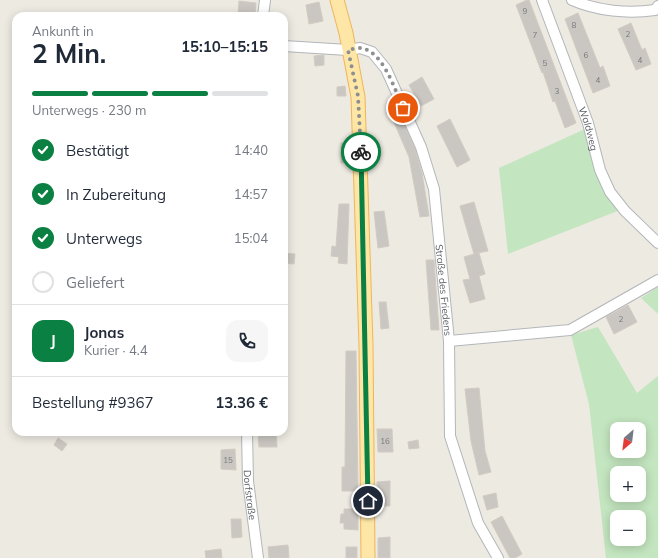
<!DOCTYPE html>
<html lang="de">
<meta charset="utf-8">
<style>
:root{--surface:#fff;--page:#f6f6f7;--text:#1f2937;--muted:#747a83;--line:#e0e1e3;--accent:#0b8043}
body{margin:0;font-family:Mulish,sans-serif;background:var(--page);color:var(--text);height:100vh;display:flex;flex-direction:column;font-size:15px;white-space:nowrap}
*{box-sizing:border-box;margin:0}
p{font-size:13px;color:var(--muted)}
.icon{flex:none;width:22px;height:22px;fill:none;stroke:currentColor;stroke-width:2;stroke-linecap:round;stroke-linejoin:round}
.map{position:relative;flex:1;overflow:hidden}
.drawer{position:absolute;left:12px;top:12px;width:276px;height:424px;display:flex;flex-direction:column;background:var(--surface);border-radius:12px;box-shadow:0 2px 10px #0003}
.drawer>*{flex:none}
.needle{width:26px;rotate:208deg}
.fabs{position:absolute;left:610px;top:422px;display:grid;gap:8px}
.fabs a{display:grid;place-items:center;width:36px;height:36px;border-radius:8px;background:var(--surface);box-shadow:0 2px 10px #0003;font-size:20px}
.pin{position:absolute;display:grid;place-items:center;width:34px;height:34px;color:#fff;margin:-17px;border:2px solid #fff;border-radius:50%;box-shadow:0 1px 4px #0007}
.courier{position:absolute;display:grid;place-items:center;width:40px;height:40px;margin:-20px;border:3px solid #0b8043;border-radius:50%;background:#fff;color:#222;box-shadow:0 1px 5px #0007}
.head em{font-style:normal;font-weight:700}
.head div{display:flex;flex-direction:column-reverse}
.head{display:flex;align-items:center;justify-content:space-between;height:68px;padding:0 20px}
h1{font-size:26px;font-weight:700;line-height:30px}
.bar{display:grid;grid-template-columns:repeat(4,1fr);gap:6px 4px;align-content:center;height:48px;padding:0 20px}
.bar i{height:5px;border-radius:3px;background:var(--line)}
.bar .selected{background:var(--accent)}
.bar p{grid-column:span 4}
.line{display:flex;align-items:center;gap:10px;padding:0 20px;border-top:1px solid var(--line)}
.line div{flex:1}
.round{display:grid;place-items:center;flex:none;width:42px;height:42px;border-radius:12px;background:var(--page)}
ol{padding:0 20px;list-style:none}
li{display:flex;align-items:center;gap:12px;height:44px}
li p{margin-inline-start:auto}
li .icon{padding:4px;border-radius:50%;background:var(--accent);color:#fff;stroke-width:4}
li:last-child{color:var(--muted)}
li i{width:22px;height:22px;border:2px solid var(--line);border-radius:50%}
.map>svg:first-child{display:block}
</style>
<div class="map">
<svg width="658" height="558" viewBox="0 0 658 558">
<rect width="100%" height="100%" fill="#edeae2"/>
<g fill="#c3e5bf" fill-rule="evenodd">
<path d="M585,129l35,81 -112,44 -9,-86z"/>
<path d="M658,287v27l-17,-16z"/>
<path d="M598,327l39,66 21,-17v182h-52l-17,-154 -18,-69zM617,429h22v22h-22zM617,473h22v22h-22zM617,517h22v22h-22z"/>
</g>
<g fill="#cac7c2" stroke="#d2cbc1">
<path d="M527,0h2l47,123 -11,5 -10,-27 -2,1 -10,-30 -1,1 -26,-68z"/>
<path d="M239,1l17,2 -1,13h-17z"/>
<path d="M319,2l4,19 -14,3 -3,-19z"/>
<path d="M578,13l22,55 3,-2 7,20 -17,7 -28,-74z"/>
<path d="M631,23l11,27 3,-2 6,16 -15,6 -18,-41z"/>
<path d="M324,55v10l-9,1 -1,-10z"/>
<path d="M422,77l12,22 -13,7 -12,-21z"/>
<path d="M345,86l1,10h-9v-9z"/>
<path d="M397,109l18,40 7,24 7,43 -9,1 -11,-60 -19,-44z"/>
<path d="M450,119l20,41 -13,7 -20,-41z"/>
<path d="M341,143h8l1,20h-9z"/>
<path d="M474,202l14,49 -11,2h2l6,21 -6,2 6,23 -15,4 -7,-23 7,-1 -6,-22 10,-3 -14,-48z"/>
<path d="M339,204h10l-2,60 -9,-1 1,-6 -8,-1 1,-10 4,1z"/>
<path d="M384,211l5,35 -11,2 -4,-36z"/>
<path d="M284,253l11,1 -1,10 -10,-1z"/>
<path d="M426,260h8l5,70h-8z"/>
<path d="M379,302h7l3,26 -8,1z"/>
<path d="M628,305l9,17 -23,12 -8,-17z"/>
<path d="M346,351h10l2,140h-16v-24h3z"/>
<path d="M479,388l6,63 6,21 -12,3 -8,-34 -6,-52z"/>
<path d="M377,429h15l1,23h-15z"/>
<path d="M258,432h18l1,15h-18z"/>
<path d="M58,438l9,6 -5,7 -8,-6z"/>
<path d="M418,440l1,8 -10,1 -1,-7z"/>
<path d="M235,449l1,21 -15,-1v-19z"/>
<path d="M390,481v25h-12l-1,-24z"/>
<path d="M496,493l2,14 -11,3 -4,-14z"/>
<path d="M344,509h14v21l-14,-1v-6h-4l1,-9h3z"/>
<path d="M502,516l20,38 -7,4h-5l-19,-36z"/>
<path d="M231,519h10l1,18 -10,1z"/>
<path d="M390,537v21h-12v-20z"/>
<path d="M288,545l1,13h-20l-1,-11z"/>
<rect x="346" y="547" width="11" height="11"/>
<path d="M221,549l1,9h-16l-1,-7z"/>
</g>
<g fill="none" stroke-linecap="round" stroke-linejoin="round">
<defs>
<g id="minor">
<path id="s1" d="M542,0l46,123 12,47 10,22 15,19 33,32"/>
<path d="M572,0c25,11 56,14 83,10l3,-4"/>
<path d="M263,16l2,-16"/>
<path id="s2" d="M284,46l64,4 12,-2 12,4 14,17 35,78 13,42 15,152 1,95 28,87 20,35"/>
<path d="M449,341l121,-11 88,-50"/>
<path id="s3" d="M247,432l1,49 10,77"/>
</g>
<path id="major" d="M337,0l9,33 12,64 8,248 2,213"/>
</defs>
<use href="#minor" stroke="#b3b6ba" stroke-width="12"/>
<use href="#major" stroke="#f0b559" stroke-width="15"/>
<use href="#minor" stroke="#fff" stroke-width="10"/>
<use href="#major" stroke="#fee6a6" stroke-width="13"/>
</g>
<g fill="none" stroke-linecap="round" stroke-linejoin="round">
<path stroke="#8e908f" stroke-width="4" stroke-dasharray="0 7.2" d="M361,152l-3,-56 -10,-46c4,-1 9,-2 13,-2 22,3 34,42 42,60"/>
<path stroke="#0b8043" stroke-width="5" d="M361,152l7,349"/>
</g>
<g text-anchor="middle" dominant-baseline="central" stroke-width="3" stroke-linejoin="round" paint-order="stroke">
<g font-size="8" fill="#77797b">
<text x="525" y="11">9</text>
<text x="574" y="25">8</text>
<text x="628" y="34">2</text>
<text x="535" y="35">7</text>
<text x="586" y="55">6</text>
<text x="640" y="60">4</text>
<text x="545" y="63">5</text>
<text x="598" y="80">4</text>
<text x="557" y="91">3</text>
<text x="621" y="319">2</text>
<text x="385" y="441">16</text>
<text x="228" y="460">15</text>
</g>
<g font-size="10" fill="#5b5f63" stroke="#fff">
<text stroke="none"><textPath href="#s1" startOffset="137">Waldweg</textPath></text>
<text stroke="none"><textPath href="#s2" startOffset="342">Straße des Friedens</textPath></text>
<text stroke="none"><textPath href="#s3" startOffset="63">Dorfstraße</textPath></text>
</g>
</g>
</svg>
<div class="fabs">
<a><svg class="needle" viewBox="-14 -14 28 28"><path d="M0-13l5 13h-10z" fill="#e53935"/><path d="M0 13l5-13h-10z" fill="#747a83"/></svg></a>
<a>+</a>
<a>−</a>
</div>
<div class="pin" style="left:403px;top:108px;background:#ea580c"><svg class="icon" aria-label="bag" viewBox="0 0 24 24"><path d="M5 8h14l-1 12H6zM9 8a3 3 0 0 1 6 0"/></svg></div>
<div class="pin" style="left:368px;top:501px;background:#1f2937"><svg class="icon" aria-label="home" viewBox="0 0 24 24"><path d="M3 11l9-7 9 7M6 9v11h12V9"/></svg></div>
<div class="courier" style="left:361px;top:152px"><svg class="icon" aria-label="bike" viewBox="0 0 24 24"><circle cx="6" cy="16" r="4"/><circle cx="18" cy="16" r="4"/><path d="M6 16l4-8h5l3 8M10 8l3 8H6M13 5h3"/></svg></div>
<section class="drawer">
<div class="head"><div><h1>2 Min.</h1><p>Ankunft in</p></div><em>15:10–15:15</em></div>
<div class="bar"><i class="selected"></i><i class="selected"></i><i class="selected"></i><i></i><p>Unterwegs · 230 m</p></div>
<ol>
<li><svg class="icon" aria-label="check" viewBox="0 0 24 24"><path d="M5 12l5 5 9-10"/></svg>Bestätigt<p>14:40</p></li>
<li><svg class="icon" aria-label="check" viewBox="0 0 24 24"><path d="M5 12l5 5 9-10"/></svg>In Zubereitung<p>14:57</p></li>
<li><svg class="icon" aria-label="check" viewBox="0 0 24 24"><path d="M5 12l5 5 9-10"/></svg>Unterwegs<p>15:04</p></li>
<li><i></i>Geliefert</li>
</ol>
<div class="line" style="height:72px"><b class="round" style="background:var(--accent);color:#fff">J</b><div><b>Jonas</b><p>Kurier · 4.4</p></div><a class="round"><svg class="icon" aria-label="phone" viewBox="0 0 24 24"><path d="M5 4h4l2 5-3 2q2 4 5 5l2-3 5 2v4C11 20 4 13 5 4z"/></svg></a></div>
<div class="line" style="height:52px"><div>Bestellung #9367</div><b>13.36 €</b></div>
</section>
</div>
